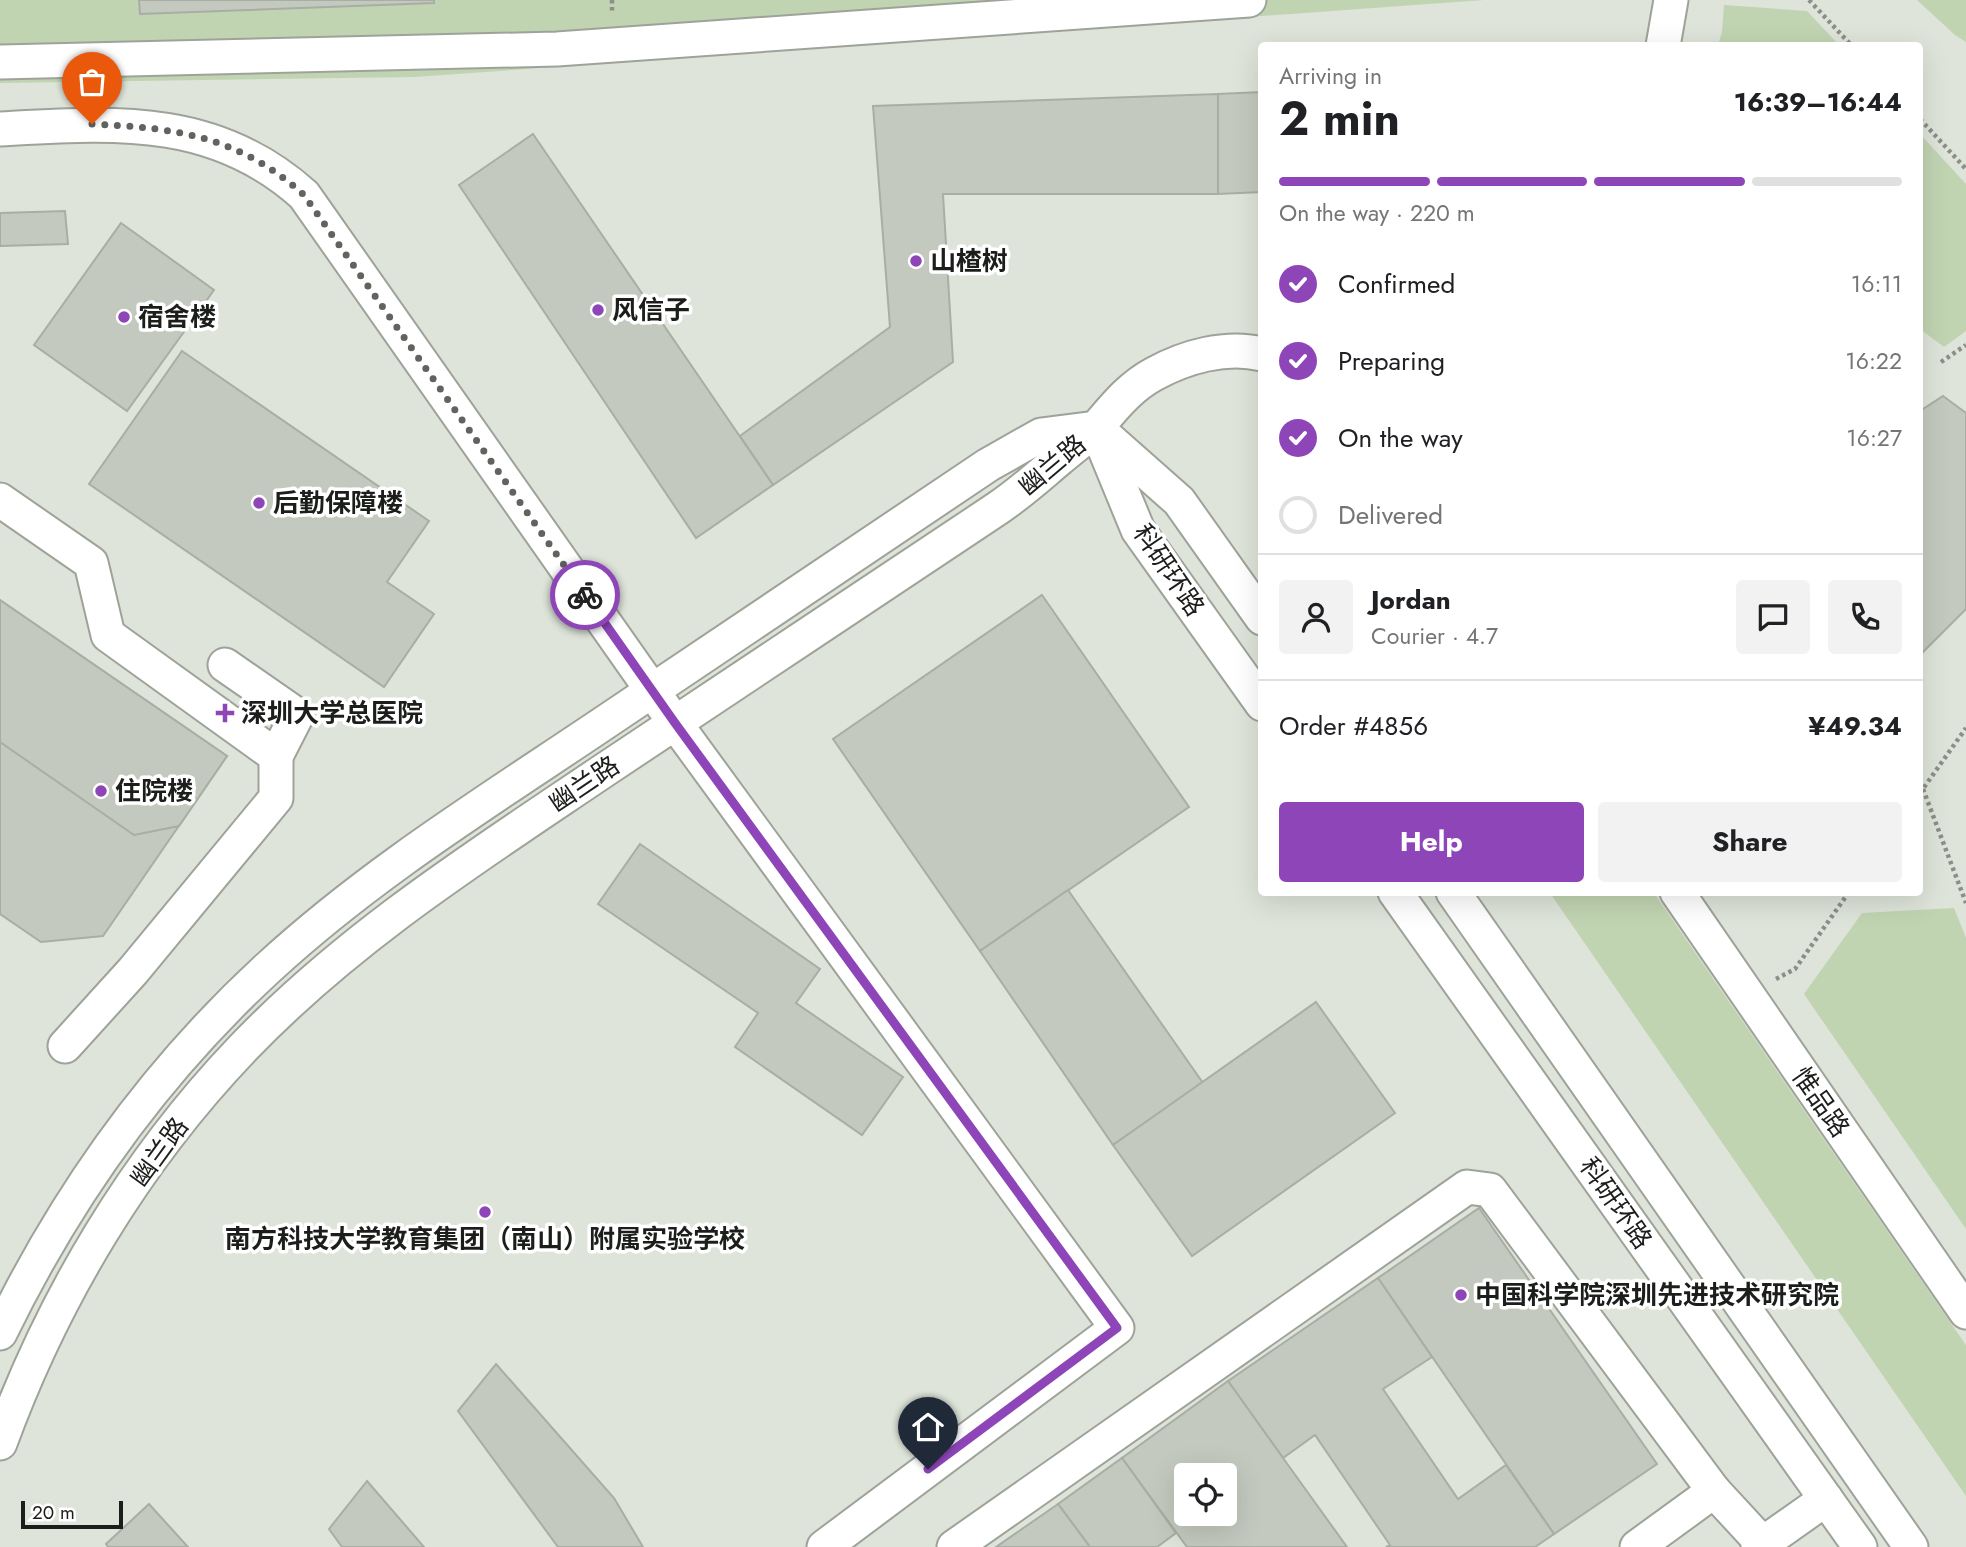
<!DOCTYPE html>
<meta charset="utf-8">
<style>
:root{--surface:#fff;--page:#f2f2f2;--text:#202124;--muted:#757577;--line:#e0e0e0;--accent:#8d45b8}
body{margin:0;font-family:Jost,"Noto Sans SC",sans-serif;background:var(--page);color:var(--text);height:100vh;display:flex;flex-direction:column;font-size:26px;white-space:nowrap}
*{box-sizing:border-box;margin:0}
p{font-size:23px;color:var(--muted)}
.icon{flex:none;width:38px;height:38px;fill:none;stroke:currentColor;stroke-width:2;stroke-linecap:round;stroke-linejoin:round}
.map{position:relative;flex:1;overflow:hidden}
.sheet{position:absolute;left:1258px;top:42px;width:665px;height:854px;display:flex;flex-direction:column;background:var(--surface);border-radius:7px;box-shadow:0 7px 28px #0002}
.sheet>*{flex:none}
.tools{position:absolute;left:1174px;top:1463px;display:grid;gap:14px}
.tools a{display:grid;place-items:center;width:63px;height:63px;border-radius:7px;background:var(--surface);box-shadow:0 7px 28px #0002;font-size:35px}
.scale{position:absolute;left:21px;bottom:18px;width:102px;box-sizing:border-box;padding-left:7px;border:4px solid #1c1e1b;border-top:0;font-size:19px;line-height:24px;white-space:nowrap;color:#1c1e1b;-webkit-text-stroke:5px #fff;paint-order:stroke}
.pin{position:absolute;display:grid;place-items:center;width:60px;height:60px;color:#fff;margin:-72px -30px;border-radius:50% 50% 50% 0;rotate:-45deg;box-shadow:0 0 7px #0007}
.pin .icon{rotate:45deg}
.courier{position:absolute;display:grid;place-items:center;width:70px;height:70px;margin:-35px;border:5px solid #8d45b8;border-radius:50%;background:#fff;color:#222;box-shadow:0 2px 9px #0007}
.headline em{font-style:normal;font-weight:700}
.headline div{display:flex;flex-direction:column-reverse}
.headline{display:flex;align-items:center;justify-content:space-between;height:119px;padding:0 21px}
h1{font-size:46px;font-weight:700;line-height:52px}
.bar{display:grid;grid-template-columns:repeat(4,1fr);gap:10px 7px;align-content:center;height:84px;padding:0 21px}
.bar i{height:9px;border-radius:5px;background:var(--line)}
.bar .active{background:var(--accent)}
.bar p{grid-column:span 4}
.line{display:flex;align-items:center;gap:18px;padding:0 21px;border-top:2px solid var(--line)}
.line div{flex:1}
.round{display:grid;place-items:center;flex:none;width:74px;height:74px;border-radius:7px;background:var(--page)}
ol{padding:0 21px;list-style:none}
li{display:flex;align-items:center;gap:21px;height:77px}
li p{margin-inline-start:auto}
li .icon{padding:7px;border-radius:50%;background:var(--accent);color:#fff;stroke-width:4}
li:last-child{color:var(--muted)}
li i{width:38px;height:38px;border:4px solid var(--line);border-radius:50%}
.primary-button{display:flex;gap:14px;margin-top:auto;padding:14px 21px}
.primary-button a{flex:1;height:80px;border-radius:7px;background:var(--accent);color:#fff;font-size:28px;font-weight:700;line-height:80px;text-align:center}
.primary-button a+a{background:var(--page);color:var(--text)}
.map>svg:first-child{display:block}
</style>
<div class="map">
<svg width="1966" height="1547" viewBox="0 0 1966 1547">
<rect width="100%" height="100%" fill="#dee4d9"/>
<g fill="#c1d4b2">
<path d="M0,0h1484l-1069,77 -415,6z"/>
<path d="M1917,0h49v42l-11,-7z"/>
<path d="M1724,5l83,6 32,34h-121l4,-13z"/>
<path d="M1920,134l46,50v147l-22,16 -24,-18z"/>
<path d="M1550,893h104l305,442 7,10v151z"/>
<path d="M1954,908l12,30v291l-162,-235 58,-81z"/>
</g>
<g fill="#c3c9be" stroke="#a8aea3" stroke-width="2" fill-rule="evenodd">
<path d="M139,0h295v3l-294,11z"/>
<path d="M1262,92v100l-44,2v-100z"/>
<path d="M1218,94v100h-275l10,168 -180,123 -33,-49 150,-109 -17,-221z"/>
<path d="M533,134l240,351 -77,53 -237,-353z"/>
<path d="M65,211l3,33 -68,2v-33z"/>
<path d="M121,223l93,67 -87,121 -93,-66z"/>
<path d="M182,351l247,170 -42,61 47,32 -50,73 -295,-203z"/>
<path d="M1943,396l23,17v196l-46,46v-244z"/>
<path d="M1042,595l147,212 -209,144 -147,-212z"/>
<path d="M0,600l227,156 -124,180 -62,6 -41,-28z"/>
<path d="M0,600l227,156 -48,70 -45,9 -134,-93z"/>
<path d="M640,844l180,125 -24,34 107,74 -41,58 -127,-88 23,-34 -160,-109z"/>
<path d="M1068,890l135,193 -90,62 -133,-194z"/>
<path d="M1316,1002l79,111 -203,143 -79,-111z"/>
<path d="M1479,1208l178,256 -103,70 -176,-256z"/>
<path d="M1378,1278l54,79 -49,32 75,110 48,-34 48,69 -19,13h-149l4,-2 -75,-110 -32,23 -55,-77z"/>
<path d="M496,1364l118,134 29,49h-85l-100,-136z"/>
<path d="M1228,1381l55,77 64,89h-160l-65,-89zM1186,1475h39v39h-39z"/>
<path d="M1122,1458l54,75 -19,14h-67l-32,-43z"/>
<path d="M367,1481l57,66h-82l-13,-18z"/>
<path d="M149,1504l39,43h-80l-2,-3z"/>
<path d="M1058,1504l32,43h-94z"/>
</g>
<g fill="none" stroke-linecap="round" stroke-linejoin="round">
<defs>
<g id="minor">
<path d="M1663,46l8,-46"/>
<path d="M0,62l557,-13 692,-49"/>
<path d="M0,129c113,-6 214,-15 304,66l371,528 442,605 -293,219"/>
<path d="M1096,428l42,102 124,174"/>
<path d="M1101,432l78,69 83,117"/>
<path d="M0,500l91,63 17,72 168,121v42l-143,173 -68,75"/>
<path d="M225,665l72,50 -21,41"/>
<path d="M1395,892l465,655"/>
<path d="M1453,892l458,655"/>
<path d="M1677,892l289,420"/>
<path d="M0,1333c67,-138 155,-261 268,-365 104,-96 225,-170 342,-249 126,-84 252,-169 378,-254l53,-30 55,-7"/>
<path d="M0,1443c53,-145 135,-282 242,-394 106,-111 235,-193 361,-278 132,-88 263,-175 395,-263 21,-14 41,-32 60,-48 13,-11 28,-22 40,-34 17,-20 32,-39 56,-52 31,-17 72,-29 108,-20"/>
<path d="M954,1547l513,-360 23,3 224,301 49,53"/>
<path d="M1637,1547l77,-56"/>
<path d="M1758,1547l68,-48"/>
</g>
</defs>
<use href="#minor" stroke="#9ea399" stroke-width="37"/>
<g stroke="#8b8f88" stroke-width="4.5" stroke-dasharray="3.5 3.5" stroke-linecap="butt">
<path d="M612,0v13"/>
<path d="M1809,0l43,46"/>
<path d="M1920,119l46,50"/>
<path d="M1941,362l25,-17"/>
<path d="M1923,789l43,114"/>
<path d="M1920,793l46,-65"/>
<path d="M1776,979l19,-10 54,-77"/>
</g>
<use href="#minor" stroke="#fff" stroke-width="33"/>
</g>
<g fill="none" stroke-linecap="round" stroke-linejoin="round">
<path stroke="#60635e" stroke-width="7" stroke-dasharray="0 12.6" d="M92,124c85,4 146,12 212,71l281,400"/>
<path stroke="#8d45b8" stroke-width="9" d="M585,595l90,128 442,605 -189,141"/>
</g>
<g fill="#8d45b8" stroke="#fff" stroke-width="2.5">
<circle cx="916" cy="261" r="7"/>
<circle cx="598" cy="310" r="7"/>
<circle cx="124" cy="317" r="7"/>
<circle cx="259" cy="503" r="7"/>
<path d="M221.5 702.5h7v7h7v7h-7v7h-7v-7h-7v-7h7z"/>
<circle cx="101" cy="791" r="7"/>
<circle cx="485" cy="1212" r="7"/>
<circle cx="1461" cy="1295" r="7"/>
</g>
<g text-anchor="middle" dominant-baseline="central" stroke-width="7" stroke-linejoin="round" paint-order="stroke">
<g font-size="26" font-weight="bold" fill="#1c1e1b" stroke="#fff" text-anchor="start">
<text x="930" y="261">山楂树</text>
<text x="612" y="310">风信子</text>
<text x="138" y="317">宿舍楼</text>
<text x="273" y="503">后勤保障楼</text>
<text x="241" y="713">深圳大学总医院</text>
<text x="115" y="791">住院楼</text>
<text x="485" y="1239" text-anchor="middle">南方科技大学教育集团（南山）附属实验学校</text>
<text x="1475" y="1295">中国科学院深圳先进技术研究院</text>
</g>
<g font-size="26" fill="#1c1e1b" stroke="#fff">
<text transform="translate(1052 465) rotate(-40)">幽兰路</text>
<text transform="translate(1169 570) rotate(56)">科研环路</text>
<text transform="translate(584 784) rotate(-34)">幽兰路</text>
<text transform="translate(1821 1102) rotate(55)">惟品路</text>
<text transform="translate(159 1152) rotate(-54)">幽兰路</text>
<text transform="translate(1616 1203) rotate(55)">科研环路</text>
</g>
</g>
</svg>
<div class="tools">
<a><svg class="icon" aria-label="locate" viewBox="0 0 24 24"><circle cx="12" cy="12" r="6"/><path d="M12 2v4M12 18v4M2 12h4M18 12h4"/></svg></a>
</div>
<div class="scale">20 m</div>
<div class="pin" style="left:92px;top:124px;background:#ea580c"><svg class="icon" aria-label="bag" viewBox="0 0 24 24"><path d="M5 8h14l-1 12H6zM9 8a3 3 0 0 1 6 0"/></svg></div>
<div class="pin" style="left:928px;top:1469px;background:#1f2937"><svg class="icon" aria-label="home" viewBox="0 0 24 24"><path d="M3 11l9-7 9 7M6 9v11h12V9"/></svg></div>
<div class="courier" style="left:585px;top:595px"><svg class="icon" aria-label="bike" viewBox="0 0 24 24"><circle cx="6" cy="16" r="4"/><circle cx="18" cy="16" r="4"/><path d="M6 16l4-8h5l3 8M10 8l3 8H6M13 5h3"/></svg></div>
<section class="sheet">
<div class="headline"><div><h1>2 min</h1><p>Arriving in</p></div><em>16:39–16:44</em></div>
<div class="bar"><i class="active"></i><i class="active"></i><i class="active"></i><i></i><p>On the way · 220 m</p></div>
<ol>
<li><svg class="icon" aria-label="check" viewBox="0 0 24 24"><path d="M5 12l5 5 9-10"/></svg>Confirmed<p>16:11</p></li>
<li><svg class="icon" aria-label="check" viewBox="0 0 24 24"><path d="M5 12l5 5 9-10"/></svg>Preparing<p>16:22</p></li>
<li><svg class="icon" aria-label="check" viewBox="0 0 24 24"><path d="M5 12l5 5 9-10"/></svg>On the way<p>16:27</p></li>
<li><i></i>Delivered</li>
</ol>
<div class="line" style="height:126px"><a class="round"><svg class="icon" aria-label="person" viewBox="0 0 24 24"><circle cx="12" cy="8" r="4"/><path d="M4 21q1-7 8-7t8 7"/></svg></a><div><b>Jordan</b><p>Courier · 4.7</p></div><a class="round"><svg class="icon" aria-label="chat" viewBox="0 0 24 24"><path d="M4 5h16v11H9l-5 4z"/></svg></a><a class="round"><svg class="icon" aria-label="phone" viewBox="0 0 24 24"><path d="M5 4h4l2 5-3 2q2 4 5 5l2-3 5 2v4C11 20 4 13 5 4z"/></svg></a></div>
<div class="line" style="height:91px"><div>Order #4856</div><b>¥49.34</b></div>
<div class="primary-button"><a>Help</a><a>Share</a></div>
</section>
</div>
